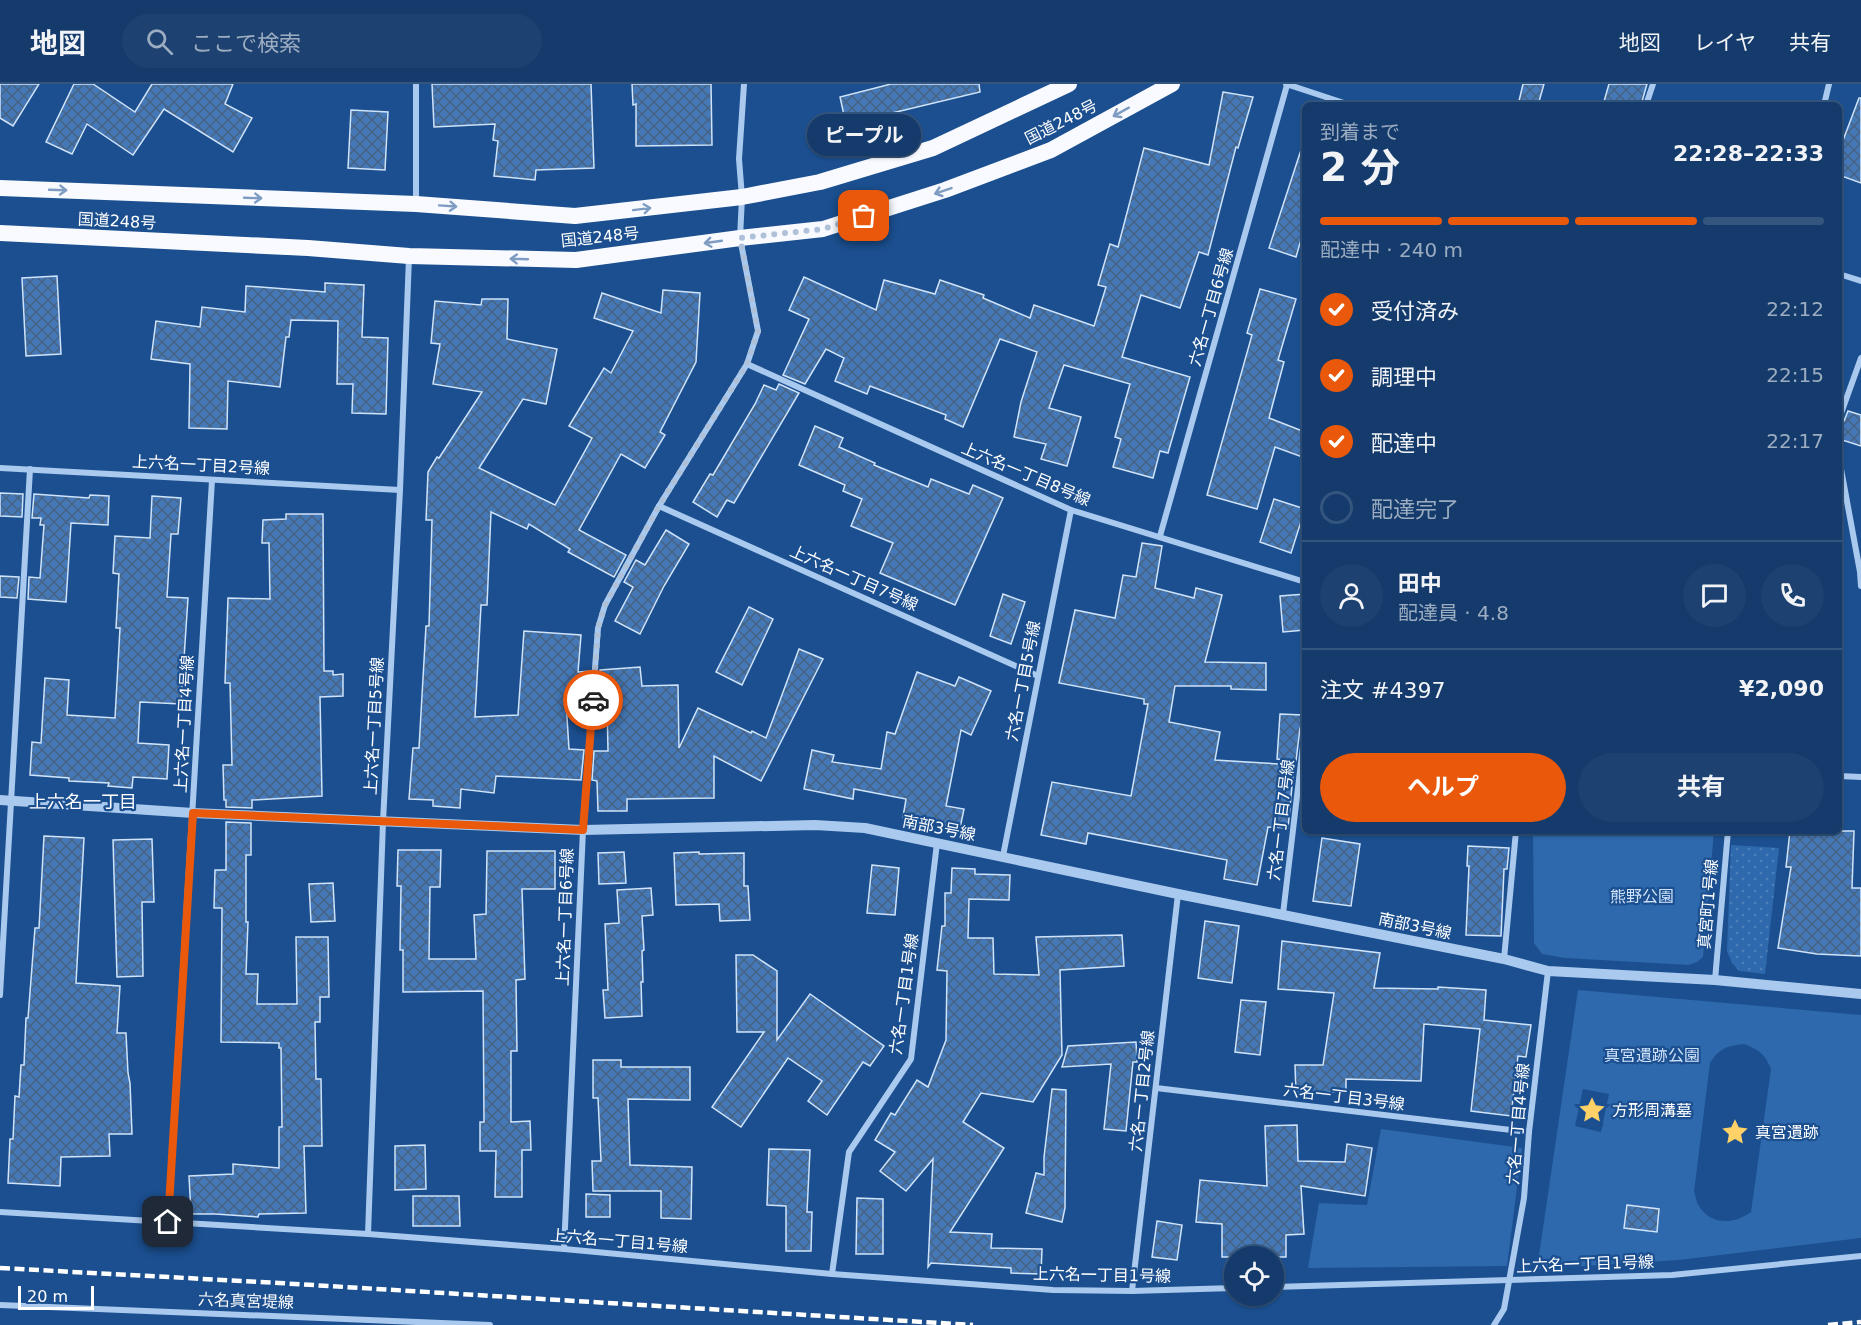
<!DOCTYPE html>
<html lang="ja">
<meta charset="utf-8">
<style>
:root{--surface:#143b6b;--page:#1d4271;--text:#f1f3f6;--muted:#9dadc1;--line:#33557e;--accent:#ea580c}
body{margin:0;font-family:"DejaVu Sans","Noto Sans JP",sans-serif;background:var(--page);color:var(--text);height:100vh;display:flex;flex-direction:column;font-size:22px;white-space:nowrap}
*{box-sizing:border-box;margin:0}
p{font-size:20px;color:var(--muted)}
.icon{flex:none;width:33px;height:33px;fill:none;stroke:currentColor;stroke-width:2;stroke-linecap:round;stroke-linejoin:round}
.map{position:relative;flex:1;overflow:hidden}
.panel{position:absolute;left:1302px;top:18px;width:540px;height:732px;display:flex;flex-direction:column;background:var(--surface);border-radius:9px;box-shadow:0 2px 4px #0004,0 0 0 2px var(--line)}
.panel>*{flex:none}
.controls{position:absolute;left:1224px;top:1162px;display:grid;gap:12px}
.controls a{display:grid;place-items:center;width:60px;height:60px;border-radius:50%;background:var(--surface);box-shadow:0 2px 4px #0004,0 0 0 2px var(--line);font-size:30px}
.scale{position:absolute;left:18px;bottom:15px;width:76px;box-sizing:border-box;padding-left:6px;border:3px solid #fff;border-top:0;font-size:16px;line-height:21px;white-space:nowrap;color:#fff;-webkit-text-stroke:4px #1b4f8f;paint-order:stroke}
.pin{position:absolute;display:grid;place-items:center;width:51px;height:51px;color:#fff;margin:-26px;border-radius:12px;box-shadow:0 3px 9px #0006}
.courier{position:absolute;display:grid;place-items:center;width:60px;height:60px;margin:-30px;border:4px solid #ea580c;border-radius:50%;background:#fff;color:#222;box-shadow:0 2px 8px #0007}
.bubble{position:absolute;height:42px;border-radius:21px;background:var(--surface);box-shadow:0 2px 4px #0004,0 0 0 2px var(--line);font-size:20px;font-weight:700;line-height:42px;text-align:center}
.head em{font-style:normal;font-weight:700}
.head div{display:flex;flex-direction:column-reverse}
.head{display:flex;align-items:center;justify-content:space-between;height:102px;padding:0 18px}
h1{font-size:39px;font-weight:700;line-height:45px}
.bar{display:grid;grid-template-columns:repeat(4,1fr);gap:9px 6px;align-content:center;height:72px;padding:0 18px}
.bar i{height:8px;border-radius:4px;background:var(--line)}
.bar .selected{background:var(--accent)}
.bar p{grid-column:span 4}
.line{display:flex;align-items:center;gap:15px;padding:0 18px;border-top:2px solid var(--line)}
.line div{flex:1}
.round{display:grid;place-items:center;flex:none;width:63px;height:63px;border-radius:32px;background:var(--page)}
ol{padding:0 18px;list-style:none}
li{display:flex;align-items:center;gap:18px;height:66px}
li p{margin-inline-start:auto}
li .icon{padding:6px;border-radius:50%;background:var(--accent);color:#fff;stroke-width:4}
li:last-child{color:var(--muted)}
li i{width:33px;height:33px;border:3px solid var(--line);border-radius:50%}
.primary-button{display:flex;gap:12px;margin-top:auto;padding:12px 18px}
.primary-button a{flex:1;height:69px;border-radius:36px;background:var(--accent);color:#fff;font-size:24px;font-weight:700;line-height:69px;text-align:center}
.primary-button a+a{background:var(--page);color:var(--text)}
header{display:flex;align-items:center;gap:36px;box-sizing:border-box;height:84px;padding:0 30px;background:var(--surface);border-bottom:2px solid var(--line)}
header strong{font-size:28px}
nav{display:flex;gap:33px;margin-inline-start:auto;font-size:21px}
.search{width:420px;height:54px;background:var(--page);display:flex;align-items:center;gap:15px;box-sizing:border-box;padding:0 21px;border-radius:33px;color:var(--muted);font-size:22px}
.map>svg:first-child{display:block}
</style>
<header>
<strong>地図</strong>
<div class="search"><svg class="icon" aria-label="search" viewBox="0 0 24 24"><circle cx="10" cy="10" r="6"/><path d="M15 15l6 6"/></svg>ここで検索</div>
<nav><a>地図</a><a>レイヤ</a><a>共有</a></nav>
</header>
<div class="map">
<svg width="1861" height="1241" viewBox="0 0 1861 1241">
<defs>
<pattern id="garden-dots" width="8" height="8" patternUnits="userSpaceOnUse" patternTransform="scale(1.5)"><rect width="8" height="8" fill="#2e69ad"/><path d="M2 2h.1M6 6h.1" fill="none" stroke="#4d80b9" stroke-width="1.8" stroke-linecap="round"/></pattern>
<pattern id="building-cross-hatch" width="8" height="8" patternUnits="userSpaceOnUse" patternTransform="scale(1.5)"><rect width="8" height="8" fill="#4478b7"/><path d="M0 0l8 8M0 8l8-8" fill="none" stroke="#486282"/></pattern>
</defs>
<rect width="100%" height="100%" fill="#1b4f8f"/>
<g fill="#2e69ad" fill-rule="evenodd">
<path d="M1533,747h181l-11,126 -6,5 -8,3 -124,-7 -23,-4 -8,-11z"/>
<path d="M1578,906l283,25v223l-182,22 -142,9zM1744,960c15,6 21,10 27,25l-20,143c-16,12 -40,14 -52,-6 -3,-4 -3,-10 -5,-14l16,-129c10,-15 16,-17 34,-19zM1583,1005l26,5 -8,38 -26,-6zM1659,1125l-3,23 -32,-4z"/>
<path d="M1381,1045l141,19 -15,118 -199,2 11,-65 48,2z"/>
</g>
<path fill="url(#garden-dots)" d="M1731,761l48,3 -14,126 -26,-3 -7,-8 -5,-12z"/>
<g fill="url(#building-cross-hatch)" stroke="#cfe3fa" stroke-width="1.5">
<path d="M0,0h39l-26,42 -13,-8z"/>
<path d="M74,0h19l42,28 17,-28h81l-8,20 27,14 -19,34 -69,-43 -31,46 -46,-31 -15,30 -26,-12z"/>
<path d="M432,0h159l3,84 -58,2 -1,10 -41,-4 4,-35 -5,-1 2,-16 -61,3z"/>
<path d="M632,0h79l1,61 -76,1v-42l-3,1z"/>
<path d="M891,0h88l1,8 -134,32 -6,-27z"/>
<path d="M1523,0h21l-6,21 -19,-4z"/>
<path d="M1609,0h38l-6,21h-38z"/>
<path d="M1223,8l30,5 -15,51 -2,-1 -28,108 -9,-3 -19,56 -39,-13 -19,62 68,20 -22,76 -8,-2 -7,27 -40,-11 8,-28 -6,-2 15,-53 -66,-19 -15,43 32,9 -14,49 -26,-7 5,-15 -32,-7 7,-35 16,-50 -37,-13 -37,88 -18,-8 1,-4 -76,-29 -3,8 -32,-13 9,-23 -18,-9 -21,35 -22,-9 26,-56 -20,-9 15,-33 72,33 8,-30 51,14 5,-14 44,15 -1,3 47,20 4,-13 60,21 12,-39 -8,-2 12,-41 8,3 26,-99 65,17z"/>
<path d="M1859,14h2v85l-22,-8v-24z"/>
<path d="M351,26l37,2 -3,58 -37,-2z"/>
<path d="M1301,66l4,1v75l-9,31 -27,-9z"/>
<path d="M57,192l4,78 -35,2 -4,-78z"/>
<path d="M325,199l39,2 -2,52 26,1 -2,76 -34,-1 1,-29h-16l1,-63 -47,-1 -2,17h-3l-6,50 -52,-6 -1,48 -38,-1 1,-64 -39,-5 5,-38 44,6 2,-20 43,5 1,-26 79,6z"/>
<path d="M1260,205l36,10 -18,61 6,2 -15,56 36,14v26l-30,-11 -18,62 -50,-14 45,-160 -5,-2z"/>
<path d="M663,206l37,3 -4,69 -36,70 5,3 -20,33 -24,-14 -42,76 47,25 -12,22 -46,-25 2,-3 -41,-25 -2,5 -36,-17 -4,93h-6l-6,112 43,-2 6,-84 57,4 -3,37 12,-1 -3,31 -21,-1 3,48 15,1 -3,30 -85,-4 -2,17 -33,-4 -1,19 -27,-2v-6l-24,-1 4,-51h6l7,-122h3l3,-106h-6l2,-48 9,-15 2,1 43,-66 -49,-8 7,-40 -9,-1 4,-42 46,4 1,-6h26l-1,40 50,10 -11,55 -23,-5 -44,69 76,37 37,-67 -23,-12 35,-58 7,5 22,-42 -39,-13 8,-25 59,20z"/>
<path d="M779,300l20,9 -65,110 -7,-3 -10,17 -24,-15 17,-28 3,1 42,-71 9,-19 12,5z"/>
<path d="M1848,327l13,4v31l-22,-7v-15l5,-3z"/>
<path d="M815,342l28,12 -4,9 36,16 -1,2 54,22 3,-8 38,15 4,-9 30,13 -48,107 -75,-32 13,-30 -42,-17 11,-27 -19,-8 2,-6 -46,-20z"/>
<path d="M0,409l23,1 -1,23 -22,-1z"/>
<path d="M34,410l55,4 1,-3 19,1 -1,29 -37,-2 -5,79 -38,-3 1,-22 11,1 4,-53h-4l1,-7h-9z"/>
<path d="M152,412l29,2 -3,36h-7l-4,63 21,1 -7,106 -41,-2 -2,41 31,2 -2,34 -34,-2 -1,11 -24,-2 1,-3 -40,-2v-3l-39,-3 2,-33 9,1 4,-65 24,2 -2,35 48,3 5,-90h-4l3,-54 -6,-1 2,-37 35,2z"/>
<path d="M1274,415l31,10 -14,44 -31,-11z"/>
<path d="M286,430h37l1,157h9v4l10,-1v22l-23,1 2,99 -70,4v8l-26,-1v-7h-2l-1,-35h9l-2,-82h-5l3,-85 42,1 -1,-56h-7l1,-23 23,-1z"/>
<path d="M666,446l23,14 -25,42 -24,48 -25,-13 18,-34 -9,-5 12,-22 9,5z"/>
<path d="M1142,459l20,3 -7,42 39,10 2,-10 26,7 -17,67 61,1v27l-35,-1v-3h-56l-6,36 51,10 -5,28 79,5 -6,63 -20,-1 -11,58 -33,-6 3,-19 -139,-27 -2,11 -45,-9 11,-53 79,14 17,-92h-4v-5l-85,-16 16,-73 40,8 8,-43 13,2z"/>
<path d="M0,492l19,1 -2,21 -17,-1z"/>
<path d="M1003,510l22,8 -14,42 -21,-8z"/>
<path d="M1305,510v36l-22,2 -3,-36z"/>
<path d="M749,523l24,12 -31,66 -26,-13z"/>
<path d="M799,565l24,10 -62,122 -47,-25v42l-87,1v12h-29l-1,-30 -5,-1 2,-29h14l-1,-47 -9,-1 2,-33 40,-3 2,19 36,-1 1,63 19,-40 53,25 1,-2 14,7z"/>
<path d="M917,588l38,14 4,-9 32,14 -20,44 -10,-5 -15,76 18,3 -4,19 -57,-11 3,-18 -52,-10 -1,10 -49,-10 8,-39 22,5 -2,7 49,7 6,-37 8,2z"/>
<path d="M1280,630l23,1v9l-3,4 -4,33 -19,-2z"/>
<path d="M226,738l25,1v32h-5v67h2l-2,52h12l-1,30h40l-1,-67h32l1,60h-9v25h-5l1,57h5l1,67h-18l2,67 -47,1 -1,3 -43,-3h-24l-2,-38 44,-2v-10l46,4v-41h3l-1,-79h-2v-5l-58,-1 1,-134h-8l1,-38h11z"/>
<path d="M1790,747h64l-2,57h9v68l-44,-2 -39,-6 13,-81h-5z"/>
<path d="M44,752l40,2 -8,145 44,3 -3,47h9l2,40 2,10 2,51h-23l1,22 -49,1 -1,29 -52,-3 2,-44h3l2,-43 4,1 2,-32h3l2,-47h2l7,-90h4z"/>
<path d="M1322,754l38,6 -9,62 -38,-5z"/>
<path d="M152,755l2,63h-12l1,74 -26,1 -4,-137z"/>
<path d="M1468,762l41,2 -2,21h-3l-3,67 -35,-1 3,-69h-2z"/>
<path d="M398,766h43l-1,37h-10l-1,72h47l-2,-44 12,-1 1,-63h68v38h-33l3,90 -9,1 1,71h-6v71l19,-1 1,29h-9v47h-27l1,-46h-16v-29h4l-1,-131 -80,1v-42h-3l1,-64h-4z"/>
<path d="M624,768l2,31 -27,1 -1,-31z"/>
<path d="M699,768v2l45,-1v33h4l2,34 -30,1 -1,-17 -43,1 -2,-52z"/>
<path d="M872,781l27,3 -4,47 -28,-2z"/>
<path d="M952,784l23,1v5l35,1 -1,25 -40,-1 -1,39h25l1,36 45,1 -3,-38 86,-2 2,31 -64,4 2,85 -29,47 -52,-9 -18,29 41,26 -54,84 42,2 -1,14 51,1 -1,25 -30,-1v-5l-80,-5 -3,4 5,-108 -27,32 -26,-20 15,-19 -20,-12 16,-27 4,2 22,-35 11,7 18,-47 1,-69 -10,-1 5,-44h3v-33h6z"/>
<path d="M333,799l2,38 -24,1 -2,-38z"/>
<path d="M651,804l2,27 -11,1 2,34 -2,1 1,31h-2l1,34 -37,2 -2,-28h5l-3,-66 14,-1 -2,-33z"/>
<path d="M1205,837l34,5 -7,57 -34,-5z"/>
<path d="M1282,857l98,12 -6,35 64,1v-2l48,3 -2,30 47,5 -5,32 -8,-1 -7,60 -40,-5 9,-82 -56,-5 -3,57 -75,-2v12l-50,4 -1,-30h28l11,-72 -56,-4z"/>
<path d="M736,871h17l24,16v69l33,-46 74,52 -14,20 -7,-4 -36,53 -19,-14 14,-20 -34,-23 -47,69 -29,-20 52,-75h-27z"/>
<path d="M1241,916l25,2 -6,53 -25,-3z"/>
<path d="M1136,958l1,20h-4l-7,69 -22,-2 7,-65 -49,3 6,-21z"/>
<path d="M593,976h28v7h69v33l-62,-1 2,66 62,2 -1,52 -30,-1v-27h-68l-1,-30h9l-3,-63h-5z"/>
<path d="M1052,1005l14,1 -1,118 -3,14 -36,-9 10,-40 8,2v-18z"/>
<path d="M1297,1041l1,36 47,1 2,-18 25,4 -7,48 -64,-10 3,48 -18,1v22h-64v-33l-26,-2 4,-42 67,6 -2,-60z"/>
<path d="M425,1061l1,44 -31,1v-44z"/>
<path d="M769,1065l41,1 -3,62h5l-1,39h-25v-45l-19,-1z"/>
<path d="M586,1110l24,1v22h-24z"/>
<path d="M413,1112h46l1,30h-47z"/>
<path d="M857,1114l26,1v55h-27z"/>
<path d="M1627,1121l32,4 -2,23 -33,-4z"/>
<path d="M1157,1137l25,4 -5,35 -25,-3z"/>
</g>
<g fill="none" stroke-linecap="round" stroke-linejoin="round">
<g stroke="#a9c9ee" stroke-width="6">
<path d="M1286,0l64,21"/>
<path d="M1646,21l7,-21"/>
<path d="M1824,21l5,-21"/>
<path d="M416,119v-119"/>
<path d="M1839,190l22,7"/>
<path d="M747,280l324,146 234,72"/>
<path d="M1839,335l22,-61"/>
<path d="M1839,374l21,114 1,14"/>
<path d="M0,384l400,22"/>
<path d="M659,422l379,170"/>
<path d="M1160,452l127,-451"/>
<path d="M1839,692l22,1"/>
<path d="M1003,772l68,-346"/>
<path d="M1283,830l22,-185"/>
<path d="M1504,875l12,-128"/>
<path d="M1715,896l13,-149"/>
<path d="M0,911l30,-526"/>
<path d="M1156,1004l373,44"/>
<path d="M0,1128l368,22 196,15 268,25 221,16 79,1 102,-3"/>
<path d="M168,1138l44,-742"/>
<path d="M368,1150l15,-412 17,-332 9,-233"/>
<path d="M564,1165l19,-419 15,-202 7,-23 54,-99 88,-142 11,-33 -18,-93 2,-41 -3,-38 5,-75"/>
<path d="M832,1190l17,-122 62,-93 26,-216"/>
<path d="M1274,1203l398,-12 189,-19"/>
<path d="M1132,1207l46,-397"/>
<path d="M0,1221l490,20"/>
<path d="M1494,1241l10,-16 20,-111 5,-66 19,-161"/>
</g>
<path stroke="#a9c9ee" stroke-width="10" d="M0,716l193,13 390,17 232,-5 50,3 313,66 326,65 44,12 167,9 146,14"/>
<g stroke="#f8faff" stroke-width="16">
<path d="M0,104l416,16 159,12 167,-19 78,-15 113,-34 136,-64"/>
<path d="M0,149l308,15 101,8 167,4 164,-22 83,-9 122,-39 106,-40 121,-66"/>
</g>
<g stroke="#fff" stroke-width="4.5" stroke-dasharray="10 4.5" stroke-linecap="butt">
<path d="M0,1184l279,15 694,42"/>
<path d="M1828,1241l33,-3"/>
</g>
</g>
<defs><path id="oneway-shaft" d="M-6 0H5M1.5-3L5.5 0L1.5 3" fill="none" stroke-width="1.6" stroke-linecap="round" stroke-linejoin="round" transform="scale(1.5)"/></defs>
<g stroke="#7e9cc1">
<use href="#oneway-shaft" transform="translate(1121 28) rotate(151)"/>
<use href="#oneway-shaft" transform="translate(58 106) rotate(2)"/>
<use href="#oneway-shaft" transform="translate(943 107) rotate(161)"/>
<use href="#oneway-shaft" transform="translate(253 114) rotate(2)"/>
<use href="#oneway-shaft" transform="translate(448 122) rotate(4)"/>
<use href="#oneway-shaft" transform="translate(642 125) rotate(-7)"/>
<use href="#oneway-shaft" transform="translate(713 158) rotate(172)"/>
<use href="#oneway-shaft" transform="translate(519 175) rotate(-178)"/>
</g>
<g fill="none" stroke-linecap="round" stroke-linejoin="round">
<path stroke="#afc1d8" stroke-width="6" stroke-dasharray="0 10.8" d="M593,616l5,-72 7,-23 54,-99 88,-142 11,-33 -18,-93 83,-9 41,-13"/>
<path stroke="#ea580c" stroke-width="8" d="M168,1138l25,-409 390,17 10,-130"/>
</g>
<defs>
<symbol id="sight-bare" viewBox="-9 -9 18 18"><path d="M0-6L1.8-2.2L6-1.7L2.9 1.2L3.7 5.4L0 3.3L-3.7 5.4L-2.9 1.2L-6-1.7L-1.8-2.2Z" fill="#ffd166" stroke="#1b4f8f" stroke-width="2.5" paint-order="stroke"/></symbol>
</defs>
<g fill-rule="evenodd">
<use href="#sight-bare" x="1573" y="1007" width="38" height="38"/>
<use href="#sight-bare" x="1716" y="1029" width="38" height="38"/>
</g>
<g text-anchor="middle" dominant-baseline="central" stroke-width="4.5" stroke-linejoin="round" paint-order="stroke">
<g font-size="16" fill="#fff" stroke="#1b4f8f">
<text transform="translate(1061 38) rotate(-27)">国道248号</text>
<text transform="translate(117 137) rotate(3)">国道248号</text>
<text transform="translate(600 153) rotate(-6)">国道248号</text>
<text transform="translate(1211 223) rotate(-74)">六名一丁目6号線</text>
<text transform="translate(201 381) rotate(3)">上六名一丁目2号線</text>
<text transform="translate(1026 390) rotate(23)">上六名一丁目8号線</text>
<text transform="translate(854 494) rotate(24)">上六名一丁目7号線</text>
<text transform="translate(1023 597) rotate(-79)">六名一丁目5号線</text>
<text transform="translate(184 640) rotate(-87)">上六名一丁目4号線</text>
<text transform="translate(374 642) rotate(-87)">上六名一丁目5号線</text>
<text transform="translate(1281 736) rotate(-83)">六名一丁目7号線</text>
<text transform="translate(939 744) rotate(11)">南部3号線</text>
<text transform="translate(1708 820) rotate(-85)">真宮町1号線</text>
<text transform="translate(565 833) rotate(-88)">上六名一丁目6号線</text>
<text transform="translate(1415 842) rotate(12)">南部3号線</text>
<text transform="translate(904 910) rotate(-82)">六名一丁目1号線</text>
<text transform="translate(1142 1007) rotate(-84)">六名一丁目2号線</text>
<text transform="translate(1344 1013) rotate(7)">六名一丁目3号線</text>
<text transform="translate(1518 1040) rotate(-85)">六名一丁目4号線</text>
<text transform="translate(619 1157) rotate(5)">上六名一丁目1号線</text>
<text transform="translate(1585 1180) rotate(-2)">上六名一丁目1号線</text>
<text transform="translate(1102 1191) rotate(1)">上六名一丁目1号線</text>
<text transform="translate(246 1217) rotate(2)">六名真宮堤線</text>
</g>
<g font-size="16" fill="#cfe3fa" stroke="#1b4f8f">
<text x="1642" y="812">熊野公園</text>
<text x="1652" y="971">真宮遺跡公園</text>
</g>
<g font-size="16" fill="#fff" stroke="#1b4f8f" text-anchor="start">
<text x="1612" y="1026">方形周溝墓</text>
<text x="1755" y="1048">真宮遺跡</text>
</g>
<g font-size="18" fill="#fff" stroke="#1b4f8f">
<text x="83" y="717">上六名一丁目</text>
</g>
</g>
</svg>
<div class="controls">
<a><svg class="icon" aria-label="locate" viewBox="0 0 24 24"><circle cx="12" cy="12" r="6"/><path d="M12 2v4M12 18v4M2 12h4M18 12h4"/></svg></a>
</div>
<div class="scale">20 m</div>
<div class="pin" style="left:864px;top:132px;background:#ea580c"><svg class="icon" aria-label="bag" viewBox="0 0 24 24"><path d="M5 8h14l-1 12H6zM9 8a3 3 0 0 1 6 0"/></svg></div>
<div class="pin" style="left:168px;top:1138px;background:#1f2937"><svg class="icon" aria-label="home" viewBox="0 0 24 24"><path d="M3 11l9-7 9 7M6 9v11h12V9"/></svg></div>
<div class="courier" style="left:593px;top:616px"><svg class="icon" aria-label="car" viewBox="0 0 24 24"><path d="M5 17H2v-5l4-1 3-4h7l3 4 3 1v5h-3M9 17h6M6 11h13"/><circle cx="7" cy="17" r="2"/><circle cx="17" cy="17" r="2"/></svg></div>
<div class="bubble" style="left:807px;top:30px;width:114px">ピープル</div>
<section class="panel">
<div class="head"><div><h1>2 分</h1><p>到着まで</p></div><em>22:28–22:33</em></div>
<div class="bar"><i class="selected"></i><i class="selected"></i><i class="selected"></i><i></i><p>配達中 · 240 m</p></div>
<ol>
<li><svg class="icon" aria-label="check" viewBox="0 0 24 24"><path d="M5 12l5 5 9-10"/></svg>受付済み<p>22:12</p></li>
<li><svg class="icon" aria-label="check" viewBox="0 0 24 24"><path d="M5 12l5 5 9-10"/></svg>調理中<p>22:15</p></li>
<li><svg class="icon" aria-label="check" viewBox="0 0 24 24"><path d="M5 12l5 5 9-10"/></svg>配達中<p>22:17</p></li>
<li><i></i>配達完了</li>
</ol>
<div class="line" style="height:108px"><a class="round"><svg class="icon" aria-label="person" viewBox="0 0 24 24"><circle cx="12" cy="8" r="4"/><path d="M4 21q1-7 8-7t8 7"/></svg></a><div><b>田中</b><p>配達員 · 4.8</p></div><a class="round"><svg class="icon" aria-label="chat" viewBox="0 0 24 24"><path d="M4 5h16v11H9l-5 4z"/></svg></a><a class="round"><svg class="icon" aria-label="phone" viewBox="0 0 24 24"><path d="M5 4h4l2 5-3 2q2 4 5 5l2-3 5 2v4C11 20 4 13 5 4z"/></svg></a></div>
<div class="line" style="height:78px"><div>注文 #4397</div><b>¥2,090</b></div>
<div class="primary-button"><a>ヘルプ</a><a>共有</a></div>
</section>
</div>
